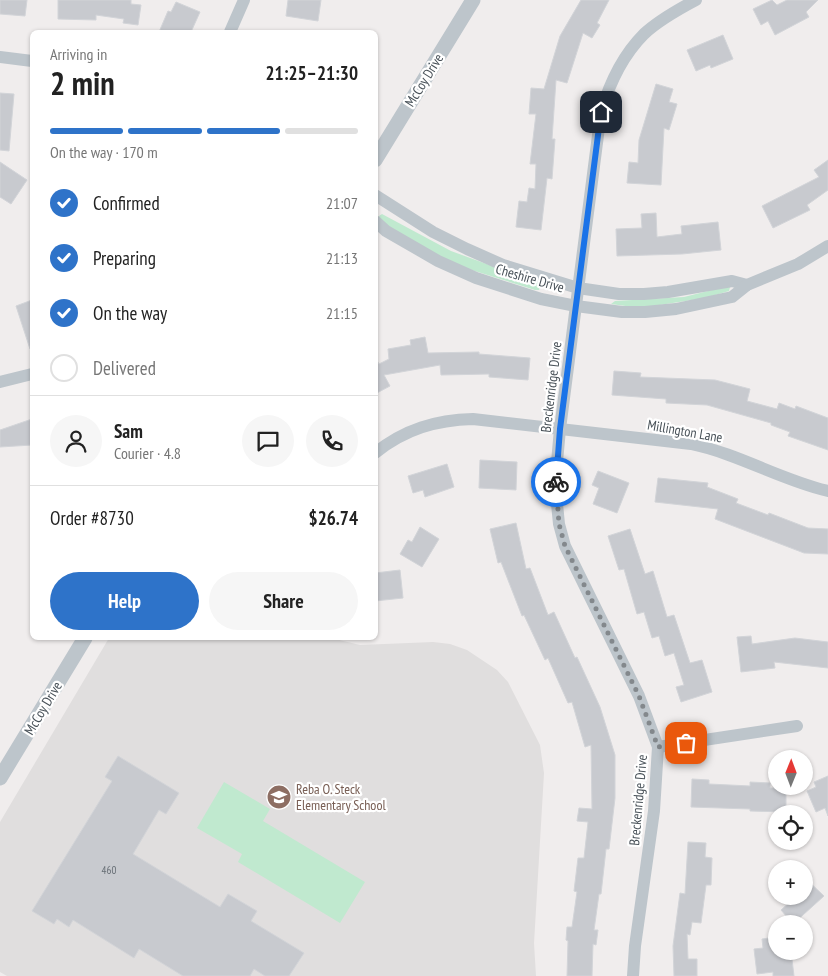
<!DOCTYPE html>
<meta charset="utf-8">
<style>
:root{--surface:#fff;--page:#f6f6f6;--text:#222;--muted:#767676;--line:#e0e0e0;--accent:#2e73c9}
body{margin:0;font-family:"PT Sans Narrow",sans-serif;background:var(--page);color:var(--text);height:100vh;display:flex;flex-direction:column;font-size:19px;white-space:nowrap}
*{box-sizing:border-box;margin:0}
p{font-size:16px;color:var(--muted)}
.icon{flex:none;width:28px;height:28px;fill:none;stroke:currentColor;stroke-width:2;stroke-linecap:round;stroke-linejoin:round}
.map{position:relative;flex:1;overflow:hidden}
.drawer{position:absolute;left:30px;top:30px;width:348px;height:610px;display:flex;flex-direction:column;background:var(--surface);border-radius:8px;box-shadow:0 1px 4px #0004}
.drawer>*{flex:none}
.needle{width:32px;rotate:1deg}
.buttons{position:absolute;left:768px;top:750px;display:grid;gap:10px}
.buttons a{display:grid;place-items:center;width:45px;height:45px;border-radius:50%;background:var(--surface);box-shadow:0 1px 4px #0004;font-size:25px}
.pin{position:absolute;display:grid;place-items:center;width:42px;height:42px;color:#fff;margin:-21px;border-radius:10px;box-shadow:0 2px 8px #0006}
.courier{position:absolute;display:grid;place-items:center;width:50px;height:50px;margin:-25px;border:4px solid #1a73e8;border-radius:50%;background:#fff;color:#222;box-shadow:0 1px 6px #0007}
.headline em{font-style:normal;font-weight:800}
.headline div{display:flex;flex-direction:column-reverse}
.headline{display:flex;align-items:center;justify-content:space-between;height:85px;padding:0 20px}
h1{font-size:32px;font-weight:800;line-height:38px}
.bar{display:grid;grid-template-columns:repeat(4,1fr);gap:8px 5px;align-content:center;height:60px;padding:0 20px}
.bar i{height:6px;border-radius:4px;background:var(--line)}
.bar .active{background:var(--accent)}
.bar p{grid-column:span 4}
.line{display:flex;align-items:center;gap:12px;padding:0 20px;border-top:1px solid var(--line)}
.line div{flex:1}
.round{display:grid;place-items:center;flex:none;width:52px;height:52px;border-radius:26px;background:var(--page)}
ol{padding:0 20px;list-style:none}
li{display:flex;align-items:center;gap:15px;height:55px}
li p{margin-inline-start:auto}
li .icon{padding:5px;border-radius:50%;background:var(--accent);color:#fff;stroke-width:4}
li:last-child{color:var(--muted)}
li i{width:28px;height:28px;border:2px solid var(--line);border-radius:50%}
.action{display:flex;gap:10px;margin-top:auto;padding:10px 20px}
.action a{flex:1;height:58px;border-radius:30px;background:var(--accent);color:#fff;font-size:20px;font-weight:800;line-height:58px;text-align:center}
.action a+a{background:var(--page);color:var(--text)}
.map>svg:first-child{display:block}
</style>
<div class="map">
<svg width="828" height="976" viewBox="0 0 828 976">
<rect width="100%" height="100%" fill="#f0eded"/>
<path fill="#e0dede" d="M109,638h222l29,7 73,-3 17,2 17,6 30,20 11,12 32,63 4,28 -10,170 2,33h-529l-7,-4v-150z"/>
<g fill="#c0e9cf">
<path d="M382,214l69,37 88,32 2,3 -2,4h-4l-73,-23 -21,-10 -60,-35 -2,-6z"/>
<path d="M728,286l2,1 -1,4 -24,7 -65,10 -29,-4 4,-3 69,-4z"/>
<path d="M224,782l46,27 -7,12 102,61 -25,41 -102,-61 4,-8 -45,-26z"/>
</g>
<g fill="#c8cacf" stroke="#d2d4d8">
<path d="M0,0h27l-2,16 -25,-2z"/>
<path d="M58,0h73v4l10,1 -3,20 -15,-2 1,-4 -28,-4v5l-38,-1z"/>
<path d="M288,0h33l-3,21 -32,-5z"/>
<path d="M581,0h28l-12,23 3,2 -8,13 -9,-5 -16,50 -11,-3 -4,59h3l-3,40 -5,-1 -6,52 -25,-3 3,-26 8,1 2,-14 6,1 1,-25h-6l6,-50h-7l2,-26 13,1 16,-53z"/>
<path d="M772,0l5,5 10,-5h31l-12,12 3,5 -34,18 -7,-14 -7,4 -8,-16z"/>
<path d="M176,2l24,10 -9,20h-32l9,-21 3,1z"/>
<path d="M723,35l10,24 -22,9 -1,-3 -14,6 -9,-21z"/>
<path d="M656,84l17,5 -4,13 8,2 -8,26 -5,-2 -3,57 -34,-2 2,-21 9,1 1,-23z"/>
<path d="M0,93l14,1 -5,57 -9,-1z"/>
<path d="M828,160v30l-21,15 3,5 -37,18 -11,-22 57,-29 -5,-7z"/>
<path d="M0,162l27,18 -16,24 -11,-7z"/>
<path d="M656,213l1,24 25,-3 -1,-8 37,-4 3,28 -39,4 -65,2 -1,-27 26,-1 -1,-14z"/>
<path d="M32,300v49h-2l-14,-43z"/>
<path d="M425,337l3,16 51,-1v2l51,4 -2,22 -39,-3v-3l-48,1 -1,-10 -56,10 6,11 -15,8v-37l4,7 10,-5 -1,-10 23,-4 -1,-5z"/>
<path d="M614,371l27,2 -1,4 75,3 35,9 -3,12 30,8 2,-6 16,6 1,-3 32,12v32l-40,-14 2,-4 -19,-7v-2l-64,-18 -41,-2v-4l-54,-4z"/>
<path d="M32,419v26l-32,2v-17z"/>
<path d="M480,460l37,2 -1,28 -37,-2z"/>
<path d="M447,464l7,23 -29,10 -2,-7 -10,3 -5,-17z"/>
<path d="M598,471l31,12 -12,30 -24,-9 6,-16 -7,-3z"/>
<path d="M658,478l50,5 -1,4 31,12 -2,4 32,12 1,-2 39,15 20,1v25l-24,-1 -89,-34 3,-10 -63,-7z"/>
<path d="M516,523l10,46 4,-1 18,47 6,-3 21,46 2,-1 23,50 15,48v43l-6,51h-3l-5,45h-2l-5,36h4l-2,15 -3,-1 -1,32h-25l1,-35 -2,-1 1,-13h5l5,-35 -3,-1 4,-33h6l4,-36 -11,-1 2,-13 13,1 -1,-64 -6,2 -13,-45 -4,1 -20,-45 -3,2 -21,-45 -2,1 -21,-54 -3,1 -8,-34z"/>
<path d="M420,527l19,12 -17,28 -22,-13 8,-14 4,2z"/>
<path d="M630,529l15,45 8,-3 14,46 7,-2 16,48 12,-3 10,32 -31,10 -5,-15 8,-2 -10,-32 -9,3 -6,-20 -7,2 -8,-26 -7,2 -13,-45 -5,1 -11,-34z"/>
<path d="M400,570l3,28 -28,3v-28z"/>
<path d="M751,636l1,8 43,-6 33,4v26l-54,-6 1,6 -34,4 -4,-35z"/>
<path d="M118,756l61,37 -13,21 -7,-4 -26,44 87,53 8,-13 29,17 -6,10 53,32 -15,23h-24l-11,-7 -4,7h-67l-44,-27 -5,9 -61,-38 -4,7 -12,-8 -3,5 -22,-13 80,-130 -7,-4z"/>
<path d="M828,776v40l-3,-8 -9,4 -9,-21 9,-4 -2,-5z"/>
<path d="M692,779l17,1v4l41,2v-4l20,1v5h16v24l-36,-1v-2l-59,-2z"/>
<path d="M688,842l18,1 -1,14 7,1 -1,27h-5l-5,38 -9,-1 -2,13 -3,-1 1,25h9v17h-23l-1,-30 7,-53 5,1z"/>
<path d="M804,877l20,19 -31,28 -12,-14 9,-8 -5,-6h19z"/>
<path d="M776,937v14h9l1,8h6l2,17h-21v-4l-16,2 -3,-25 9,-1 -1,-9z"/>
</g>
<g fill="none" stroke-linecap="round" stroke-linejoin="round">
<g stroke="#bdc5cb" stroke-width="12">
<path d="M230,32l14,-32"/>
<path d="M0,57l32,4"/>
<path d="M375,195l58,37 34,17 36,16 75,23 41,6h25l24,-2 64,-11 15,4"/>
<path d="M375,221l11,10 52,30 38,17 65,21 35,7 46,6h23l31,-3 56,-12 15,-12 51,-21 30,-18"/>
<path d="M0,382l32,-8"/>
<path d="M375,453c30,-24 61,-33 98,-34l218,25c48,10 90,36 137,47"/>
<path d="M658,747l139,-21"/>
<path d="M633,976l2,-30 19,-135 4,-64 -19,-51 -74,-150 -6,-22 -4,-40 5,-55 41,-317c8,-27 22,-57 43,-78 15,-14 35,-25 52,-34"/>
</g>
<g stroke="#bdc5cb" stroke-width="15">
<path d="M375,160l98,-160"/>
<path d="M0,778l85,-140"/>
</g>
</g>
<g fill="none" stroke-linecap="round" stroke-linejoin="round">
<path stroke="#83888c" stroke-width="5" stroke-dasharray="0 9" d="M556,482l3,42 6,22 74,150 19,51 28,-4"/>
<path stroke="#1a73e8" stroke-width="6" d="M556,482l4,-53 41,-317"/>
</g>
<defs>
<symbol id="school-disc" viewBox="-11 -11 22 22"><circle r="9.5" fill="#8d6e63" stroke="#fff"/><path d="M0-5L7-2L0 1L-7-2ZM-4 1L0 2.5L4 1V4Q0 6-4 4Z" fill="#fff"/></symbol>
</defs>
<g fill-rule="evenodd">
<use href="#school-disc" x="265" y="783" width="28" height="28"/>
</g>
<g text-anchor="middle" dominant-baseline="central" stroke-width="4.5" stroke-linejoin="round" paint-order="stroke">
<g font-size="11" fill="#686f76">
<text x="109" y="870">460</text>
</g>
<g font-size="14" fill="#485158" stroke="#fff">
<text transform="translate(424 80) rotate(-58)">McCoy Drive</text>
<text transform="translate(530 278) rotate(16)">Cheshire Drive</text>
<text transform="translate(551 387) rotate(-83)">Breckenridge Drive</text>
<text transform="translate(685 431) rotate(10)">Millington Lane</text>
<text transform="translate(43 708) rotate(-59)">McCoy Drive</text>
<text transform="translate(638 800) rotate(-85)">Breckenridge Drive</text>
</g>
<g font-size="14" fill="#785e54" stroke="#fff" text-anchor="start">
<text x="296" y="789">Reba O. Steck<tspan x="296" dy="16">Elementary School</tspan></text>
</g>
</g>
</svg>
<div class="buttons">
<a><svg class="needle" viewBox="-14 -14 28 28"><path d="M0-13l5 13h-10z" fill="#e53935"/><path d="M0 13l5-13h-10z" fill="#767676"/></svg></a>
<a><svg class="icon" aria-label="locate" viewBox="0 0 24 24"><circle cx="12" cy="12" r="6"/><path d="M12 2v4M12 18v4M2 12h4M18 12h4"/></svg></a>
<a>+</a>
<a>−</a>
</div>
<div class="pin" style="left:686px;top:743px;background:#ea580c"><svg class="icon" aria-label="bag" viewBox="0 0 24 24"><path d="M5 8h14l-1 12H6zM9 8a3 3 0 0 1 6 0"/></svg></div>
<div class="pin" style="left:601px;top:112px;background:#1f2937"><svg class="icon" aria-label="home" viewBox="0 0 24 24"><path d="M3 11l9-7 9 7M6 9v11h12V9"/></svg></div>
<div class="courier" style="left:556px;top:482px"><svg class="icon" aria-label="bike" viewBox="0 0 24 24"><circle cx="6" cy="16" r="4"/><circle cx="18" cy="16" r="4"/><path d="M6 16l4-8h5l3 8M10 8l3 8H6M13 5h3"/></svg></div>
<section class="drawer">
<div class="headline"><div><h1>2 min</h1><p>Arriving in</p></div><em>21:25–21:30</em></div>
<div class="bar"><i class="active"></i><i class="active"></i><i class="active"></i><i></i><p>On the way · 170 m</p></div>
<ol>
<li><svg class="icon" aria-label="check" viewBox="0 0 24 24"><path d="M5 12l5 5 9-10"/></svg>Confirmed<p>21:07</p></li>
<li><svg class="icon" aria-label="check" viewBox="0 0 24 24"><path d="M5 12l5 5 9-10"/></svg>Preparing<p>21:13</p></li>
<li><svg class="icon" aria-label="check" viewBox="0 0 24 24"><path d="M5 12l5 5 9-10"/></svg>On the way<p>21:15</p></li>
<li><i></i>Delivered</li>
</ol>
<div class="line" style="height:90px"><a class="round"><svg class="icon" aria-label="person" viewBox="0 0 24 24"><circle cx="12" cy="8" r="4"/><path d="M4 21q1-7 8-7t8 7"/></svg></a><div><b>Sam</b><p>Courier · 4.8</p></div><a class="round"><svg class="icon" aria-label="chat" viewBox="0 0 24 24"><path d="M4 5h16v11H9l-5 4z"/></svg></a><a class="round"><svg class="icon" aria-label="phone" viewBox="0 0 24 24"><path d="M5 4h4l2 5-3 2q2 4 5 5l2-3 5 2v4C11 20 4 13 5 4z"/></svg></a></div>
<div class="line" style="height:65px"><div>Order #8730</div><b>$26.74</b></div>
<div class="action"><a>Help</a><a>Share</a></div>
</section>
</div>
